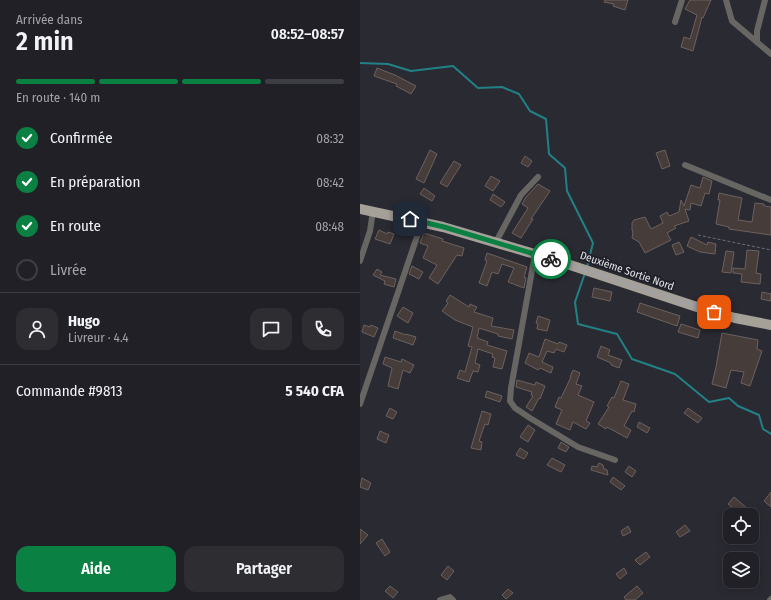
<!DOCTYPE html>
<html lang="fr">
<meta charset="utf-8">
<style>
:root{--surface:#202026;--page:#2d2d32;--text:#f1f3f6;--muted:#a2a3a7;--line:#3d3e43;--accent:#0b8043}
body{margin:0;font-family:"Fira Sans Condensed",sans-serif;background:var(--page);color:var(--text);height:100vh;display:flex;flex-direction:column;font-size:15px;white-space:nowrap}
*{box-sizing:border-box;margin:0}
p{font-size:13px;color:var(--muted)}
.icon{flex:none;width:22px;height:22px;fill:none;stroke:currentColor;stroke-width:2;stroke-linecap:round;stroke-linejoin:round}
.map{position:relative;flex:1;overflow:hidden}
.panel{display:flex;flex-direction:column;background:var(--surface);width:360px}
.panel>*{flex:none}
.fabs{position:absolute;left:363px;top:508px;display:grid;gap:8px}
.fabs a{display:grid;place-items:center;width:36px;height:36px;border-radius:8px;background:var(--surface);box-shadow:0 2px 10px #0003,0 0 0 1px var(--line);font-size:20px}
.pin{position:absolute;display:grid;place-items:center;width:34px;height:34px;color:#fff;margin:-17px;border-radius:8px;box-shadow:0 2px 6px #0006}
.courier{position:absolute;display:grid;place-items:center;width:40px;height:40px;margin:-20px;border:3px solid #0b8043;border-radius:50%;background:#fff;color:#222;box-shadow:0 1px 5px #0007}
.overview em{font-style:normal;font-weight:600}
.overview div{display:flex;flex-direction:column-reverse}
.overview{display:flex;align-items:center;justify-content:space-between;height:68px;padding:0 16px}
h1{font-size:26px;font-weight:600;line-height:30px}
.bar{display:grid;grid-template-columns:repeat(4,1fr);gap:6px 4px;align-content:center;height:48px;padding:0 16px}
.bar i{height:5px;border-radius:3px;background:var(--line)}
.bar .current{background:var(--accent)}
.bar p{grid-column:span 4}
.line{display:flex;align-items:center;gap:10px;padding:0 16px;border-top:1px solid var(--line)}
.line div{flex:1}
.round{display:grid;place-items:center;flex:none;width:42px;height:42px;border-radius:12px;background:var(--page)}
ol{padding:0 16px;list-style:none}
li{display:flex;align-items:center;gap:12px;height:44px}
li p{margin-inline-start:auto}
li .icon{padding:4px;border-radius:50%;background:var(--accent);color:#fff;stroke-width:4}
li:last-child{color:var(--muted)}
li i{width:22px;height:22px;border:2px solid var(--line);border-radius:50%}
.cta{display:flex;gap:8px;margin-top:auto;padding:8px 16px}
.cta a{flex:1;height:46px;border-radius:12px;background:var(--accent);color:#fff;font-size:16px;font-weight:600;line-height:46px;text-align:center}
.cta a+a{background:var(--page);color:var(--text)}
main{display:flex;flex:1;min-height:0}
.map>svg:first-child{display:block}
</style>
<main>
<section class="panel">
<div class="overview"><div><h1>2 min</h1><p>Arrivée dans</p></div><em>08:52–08:57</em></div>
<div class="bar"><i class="current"></i><i class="current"></i><i class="current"></i><i></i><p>En route · 140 m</p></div>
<ol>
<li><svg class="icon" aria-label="check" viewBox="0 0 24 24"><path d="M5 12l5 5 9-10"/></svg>Confirmée<p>08:32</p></li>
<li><svg class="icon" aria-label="check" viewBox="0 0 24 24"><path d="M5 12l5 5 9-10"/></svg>En préparation<p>08:42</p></li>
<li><svg class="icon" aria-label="check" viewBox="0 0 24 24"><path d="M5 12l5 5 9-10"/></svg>En route<p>08:48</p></li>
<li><i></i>Livrée</li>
</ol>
<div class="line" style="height:72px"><a class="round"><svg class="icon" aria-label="person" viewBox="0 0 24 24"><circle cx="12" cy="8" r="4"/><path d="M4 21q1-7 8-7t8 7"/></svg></a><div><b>Hugo</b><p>Livreur · 4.4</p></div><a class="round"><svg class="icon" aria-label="chat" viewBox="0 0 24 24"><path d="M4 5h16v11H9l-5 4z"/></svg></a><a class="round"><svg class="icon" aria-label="phone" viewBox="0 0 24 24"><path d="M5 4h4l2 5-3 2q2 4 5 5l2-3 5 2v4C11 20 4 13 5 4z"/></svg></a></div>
<div class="line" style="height:52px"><div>Commande #9813</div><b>5 540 CFA</b></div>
<div class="cta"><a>Aide</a><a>Partager</a></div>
</section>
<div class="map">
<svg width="411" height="600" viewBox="0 0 411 600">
<rect width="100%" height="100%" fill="#2a2a33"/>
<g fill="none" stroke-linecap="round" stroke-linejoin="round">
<g stroke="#228184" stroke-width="2">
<path d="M0,63l28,1 23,7 42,-5 25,22 24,-1 17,7 11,17 16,8 3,35 16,14 2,23 26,52 -6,24"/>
<path d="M225,273l-10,29 3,22 39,10 15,25 43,15 34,28 20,-4 9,8 21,9 4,14 8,5"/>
</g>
</g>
<g fill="#463c3a" stroke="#6c615f">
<path d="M245,0h23l-3,10 -12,-4 1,-2 -10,-2z"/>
<path d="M330,0h21l-8,18 -1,-1 -9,34 -12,-4 3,-10 6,2 7,-24 -12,-6z"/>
<path d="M17,68l18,7 21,11 -5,8 -15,-8 1,-2 -23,-8z"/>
<path d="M70,150l7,4 -13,29 -8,-4z"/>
<path d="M305,150l5,16 -8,3 -6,-16z"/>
<path d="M165,156l7,5 -4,6 -7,-4z"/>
<path d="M94,161l7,4 -14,22 -7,-4z"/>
<path d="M131,176l9,5 -7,10 -8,-5z"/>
<path d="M343,177l9,4 -3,13 -4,-1 -4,13 -10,-3 -1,7 -5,-1 4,12 -15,5 2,2 -9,5 4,7 -26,13 -6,-11 -7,-4 1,-5 -1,-3v-7l2,-3 11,-3 6,12 12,-6 -3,-7 7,-4 2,4 10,-4 2,-12 3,6 7,-21 9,3z"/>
<path d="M178,184l12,7 -19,28h2l-12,19 -9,-5 16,-25 -6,-4 4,-7z"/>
<path d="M64,188l11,8 -3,5 -12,-7z"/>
<path d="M359,193l23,5 -4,22 14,2 3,-19 9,1v2l7,1v28l-42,-6v-2l-13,-3 4,-24h-2z"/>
<path d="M133,194l12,8 -4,5 -11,-7z"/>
<path d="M19,230l8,4 1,-2 6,2 -4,10 -15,-5z"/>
<path d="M64,233l19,6 -1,2 22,7 -2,8 -5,-1 -19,29 -9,-6 8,-13 -14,-7 5,-12 -8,-3z"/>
<path d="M331,237l16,8 1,-3 8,2 -1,10 -15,-2 -13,-6z"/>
<path d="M319,242l5,10 -8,3 -4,-10z"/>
<path d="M387,250l12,1 -3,22 5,1 -1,10 -19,-2 1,-8 -9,-1v-5l12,1z"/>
<path d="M366,251l8,1 -3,21 -9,-1z"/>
<path d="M127,253l40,14 -3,10 2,1 -2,10 -16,-6 6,-14 -12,-4 -4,10 -6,-2 -5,14 -8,-3 8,-22 -2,-1z"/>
<path d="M52,266l11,6 -4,7 -10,-5z"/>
<path d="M17,269l5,3 -2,3 16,4 -2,8 -10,-3 1,-3 -12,-6z"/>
<path d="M234,288l18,4 -2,9 -18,-4z"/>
<path d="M402,292l9,2v7l-10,-2z"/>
<path d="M90,295l19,12 1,-3 7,3 -3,5 19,6 -2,8 23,4 -2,9 -14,-3v-2l-19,-6 -2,10 11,4 -1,3 20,6 -5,18 -9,-2 2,-9 -3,-1 1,-3 -15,-5 -3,14 5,2 -2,7 -5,-1 -4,11 -12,-4 3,-8 5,2 7,-25 -4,-1 5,-19 -18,-7 -13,-9 6,-8 -2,-2z"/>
<path d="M280,303l40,13 -3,10 -40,-14z"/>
<path d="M43,307l10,6 -5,10 -11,-7z"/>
<path d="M178,316l12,4 -3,11 -10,-2 1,-5 -2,-1z"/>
<path d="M321,324l19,6 -2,8 -20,-6z"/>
<path d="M4,325l6,2 1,-2 7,3 -4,9 -12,-5z"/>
<path d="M35,331l11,4v-1l10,3 -3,8 -20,-7z"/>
<path d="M362,333l36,7 -1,9 5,2 -12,35 -9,-3 3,-11 -13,-2 -5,18 -14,-4 4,-17z"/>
<path d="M185,339l13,5 1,-2 8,3 -3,7 -8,-3 -2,4 -7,-2 -5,11 11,5 -2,6 -11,-5 -2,2 -13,-7 4,-10 10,4z"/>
<path d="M241,346l9,4 -2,5 14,5 -3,8 -8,-3v-2l-14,-6z"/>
<path d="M25,357l16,5 1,-3 12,6 -4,8 -7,-3 -5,19 -10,-3 4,-18 -9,-4z"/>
<path d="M213,370l7,3 -4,11 6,2 -4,9 16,7 -8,19 4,2 -4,6 -13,-7 -3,8 -14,-6 6,-14 -7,-3 4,-10 2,1 10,-21h-1z"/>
<path d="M157,380l18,5 1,-3 9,4 -5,13 -1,-1 -7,13 -6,-4 7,-11 -2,-1 1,-3 -16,-5z"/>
<path d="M261,381l8,3 -6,16 13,4 -2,8 -2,-1 -8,15 7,4 -4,8 -20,-11 -1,2 -8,-5 11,-17 -2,-1 5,-9 2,1z"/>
<path d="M127,391l15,5 -2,6 -15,-5z"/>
<path d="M30,408l7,4 -4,7 -7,-3z"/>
<path d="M328,408l14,10 -4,5 -14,-10z"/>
<path d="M122,411l9,3 -3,11 -3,-1 -6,17 3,1 -1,8 -10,-2z"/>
<path d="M279,422l11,6 -3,5 -10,-6z"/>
<path d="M168,425l7,5 -7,12 -8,-5z"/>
<path d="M20,431l9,4 -3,8 -9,-4z"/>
<path d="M201,442l8,5 -3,5 -8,-4z"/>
<path d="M160,448l8,5 -4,6 -8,-4z"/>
<path d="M192,458l13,7 -4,7 -14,-7z"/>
<path d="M239,463l4,2 1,4 3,1 1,5 -17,-5 1,-4 5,1z"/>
<path d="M269,466l7,5 -4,6 -7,-5z"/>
<path d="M253,477l12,9 -4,4 -11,-8z"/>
<path d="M2,478l9,5 -3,7 -8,-3z"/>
<path d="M411,492v15l-7,-6z"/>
<path d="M374,497l21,18h-15l-12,-11z"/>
<path d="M325,525l5,6 -10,6 -4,-5z"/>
<path d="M268,526l3,6 -8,4 -2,-5z"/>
<path d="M0,529l8,6 -8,9z"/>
<path d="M22,539l8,13 -5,4 -9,-13z"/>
<path d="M286,552l4,5 -10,8 -5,-5z"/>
<path d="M88,566l6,5 -7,9 -6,-5z"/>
<path d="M264,568l3,5 -7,6 -4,-5z"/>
<path d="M30,586l8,6 -5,6 -8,-7z"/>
<path d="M277,586l6,7 -8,7h-9l-2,-3z"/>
<path d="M148,589l5,4 -7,6 -4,-4z"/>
</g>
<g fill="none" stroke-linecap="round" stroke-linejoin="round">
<path stroke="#6d6e76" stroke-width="1" stroke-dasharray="3 2" stroke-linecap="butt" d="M338,235l73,15"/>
<g stroke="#686662" stroke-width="6">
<path d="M366,0l6,21 39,33"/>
<path d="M315,22l7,-22"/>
<path d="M397,42v-11l8,-31"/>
<path d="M325,165l86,35"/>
<path d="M136,242l25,-47 17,-18"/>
<path d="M175,254l-24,134 -1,13 5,7 15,10 48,29 37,13"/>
<path d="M0,261l10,-30 3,-20"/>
<path d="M0,404l62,-182"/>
<path d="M80,600l10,-3 3,3"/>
<path d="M410,600l1,-1"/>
</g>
<path stroke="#a5a199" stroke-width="10" d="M0,209l83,18 112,33 148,49 32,9 36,7"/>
</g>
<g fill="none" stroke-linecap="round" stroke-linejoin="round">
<path stroke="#a1a2a9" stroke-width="4" stroke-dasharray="0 7.2" d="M191,259l163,53"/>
<path stroke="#0b8043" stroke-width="5" d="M50,219l34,8 107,32"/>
</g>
<g text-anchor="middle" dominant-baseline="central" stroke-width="4" stroke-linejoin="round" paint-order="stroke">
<g font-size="11" fill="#e1e2e8" stroke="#202129">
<text transform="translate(267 271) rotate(19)">Deuxième Sortie Nord</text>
</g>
</g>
</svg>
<div class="fabs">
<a><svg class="icon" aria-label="locate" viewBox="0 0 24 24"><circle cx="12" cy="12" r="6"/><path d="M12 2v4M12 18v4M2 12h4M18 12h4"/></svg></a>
<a><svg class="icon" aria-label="layers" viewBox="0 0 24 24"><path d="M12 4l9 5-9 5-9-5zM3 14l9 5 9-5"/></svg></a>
</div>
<div class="pin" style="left:354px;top:312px;background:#ea580c"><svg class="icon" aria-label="bag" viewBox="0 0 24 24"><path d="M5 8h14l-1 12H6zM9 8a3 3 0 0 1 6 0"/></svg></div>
<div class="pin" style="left:50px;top:219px;background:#1f2937"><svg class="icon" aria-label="home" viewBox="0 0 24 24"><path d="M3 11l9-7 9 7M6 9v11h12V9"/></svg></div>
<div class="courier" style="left:191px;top:259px"><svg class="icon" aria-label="bike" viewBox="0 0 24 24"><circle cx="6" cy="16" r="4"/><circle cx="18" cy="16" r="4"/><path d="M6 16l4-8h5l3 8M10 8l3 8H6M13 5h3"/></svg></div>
</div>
</main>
